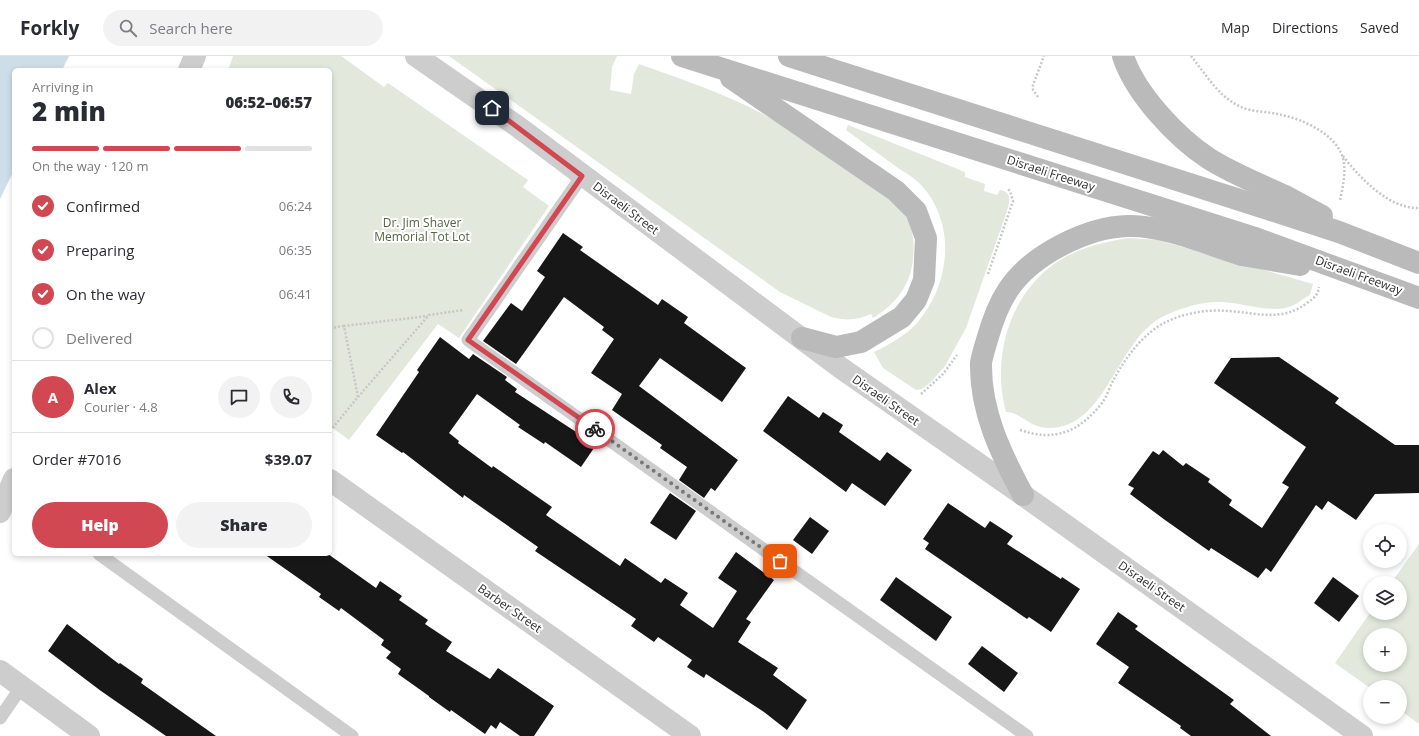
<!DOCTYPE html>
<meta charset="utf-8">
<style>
:root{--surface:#fff;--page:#f2f2f3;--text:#2b2b33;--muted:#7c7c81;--line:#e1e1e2;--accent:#d14852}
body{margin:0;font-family:"Open Sans",sans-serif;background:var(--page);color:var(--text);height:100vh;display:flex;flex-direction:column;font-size:15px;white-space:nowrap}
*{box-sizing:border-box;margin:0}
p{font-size:13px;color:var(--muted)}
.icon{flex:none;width:22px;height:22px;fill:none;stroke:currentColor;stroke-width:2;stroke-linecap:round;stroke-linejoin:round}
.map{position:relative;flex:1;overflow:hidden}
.sheet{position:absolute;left:12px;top:12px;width:320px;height:488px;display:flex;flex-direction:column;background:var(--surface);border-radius:6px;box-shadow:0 2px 6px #0003}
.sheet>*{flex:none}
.fabs{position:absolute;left:1363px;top:468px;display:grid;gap:8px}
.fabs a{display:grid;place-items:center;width:44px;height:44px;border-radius:50%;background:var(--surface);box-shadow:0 2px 6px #0003;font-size:20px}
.pin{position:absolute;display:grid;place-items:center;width:34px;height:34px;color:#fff;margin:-17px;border-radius:8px;box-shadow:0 2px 6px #0006}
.courier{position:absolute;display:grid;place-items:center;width:40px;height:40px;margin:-20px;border:3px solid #d14852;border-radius:50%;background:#fff;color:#222;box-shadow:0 1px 5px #0007}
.head em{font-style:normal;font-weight:800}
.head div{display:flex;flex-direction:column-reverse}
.head{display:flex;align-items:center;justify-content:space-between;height:68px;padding:0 20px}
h1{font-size:26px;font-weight:800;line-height:30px}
.bar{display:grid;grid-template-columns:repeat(4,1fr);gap:6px 4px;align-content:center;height:48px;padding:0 20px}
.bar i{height:5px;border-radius:3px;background:var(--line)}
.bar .active{background:var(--accent)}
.bar p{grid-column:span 4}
.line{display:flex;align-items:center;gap:10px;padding:0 20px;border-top:1px solid var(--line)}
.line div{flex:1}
.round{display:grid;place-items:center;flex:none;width:42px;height:42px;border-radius:21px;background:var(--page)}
ol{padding:0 20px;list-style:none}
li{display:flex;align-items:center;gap:12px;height:44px}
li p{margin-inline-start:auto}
li .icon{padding:4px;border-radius:50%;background:var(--accent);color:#fff;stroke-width:4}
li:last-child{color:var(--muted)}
li i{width:22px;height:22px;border:2px solid var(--line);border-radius:50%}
.button{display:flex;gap:8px;margin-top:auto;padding:8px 20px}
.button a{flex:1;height:46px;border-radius:24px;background:var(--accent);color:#fff;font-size:16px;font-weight:800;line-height:46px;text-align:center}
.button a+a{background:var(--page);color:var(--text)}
header{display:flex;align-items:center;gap:24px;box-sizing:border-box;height:56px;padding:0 20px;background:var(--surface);border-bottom:1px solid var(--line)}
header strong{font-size:19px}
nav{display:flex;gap:22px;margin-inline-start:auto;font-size:14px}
.search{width:280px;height:36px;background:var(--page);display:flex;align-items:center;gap:10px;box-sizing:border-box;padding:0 14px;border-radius:22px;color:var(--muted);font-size:15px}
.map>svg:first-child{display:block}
</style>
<header>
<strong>Forkly</strong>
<div class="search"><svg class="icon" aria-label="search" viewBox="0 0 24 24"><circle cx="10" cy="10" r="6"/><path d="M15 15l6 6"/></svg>Search here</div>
<nav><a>Map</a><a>Directions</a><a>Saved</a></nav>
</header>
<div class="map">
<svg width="1419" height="680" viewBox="0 0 1419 680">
<rect width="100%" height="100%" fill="#fff"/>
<g fill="#e3e8dd" fill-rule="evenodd">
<path d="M233,0h108l43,31 4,-4 140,97 -5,7 26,19 -90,132 -21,-14 -89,116 -19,-14v-356h-102z"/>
<path d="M449,0h168l-5,11 -2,23 21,4 3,-20 5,-10c42,15 85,29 124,50 25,14 49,30 72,45 23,15 49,31 67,52 13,15 13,38 10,55 -4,23 -19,40 -39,52l-2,-4c-13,6 -26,7 -40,3l-51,-25z"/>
<path d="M848,69l117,47v5l20,7 -1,7 13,4 3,-5c12,2 10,11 7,21l-41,117 -21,38 -14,16 -9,7 -6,1 -33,-22 -9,-16c16,-8 31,-16 43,-29 33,-38 40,-98 5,-137 -6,-7 -16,-13 -24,-18 -17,-13 -35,-25 -52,-38z"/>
<path d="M1129,182l29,2 155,44 -3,11c-7,4 -14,10 -21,12 -19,6 -47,-4 -67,-5 -18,-1 -39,5 -56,13 -50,22 -58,114 -118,113 -18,0 -28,-16 -42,-16 -16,-58 6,-127 61,-156 19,-10 41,-15 62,-18z"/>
<path d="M1419,488v180l-19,-14v-23l-30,1 -35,-25 35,-50h30v-30h-9zM1370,579h30v30h-30z"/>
</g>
<path fill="#cedee8" d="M0,0h69l-7,14h-48v100l-14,29z"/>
<g fill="#171717">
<path d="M563,177l20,14 -3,3 78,55 4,-6 26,18 -4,6 62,45 -24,34 -62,-44 -21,28 99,74 -23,31 -4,-3 -7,10 -25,-18 8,-13 -27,-19 2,-3 -50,-35 10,-16 -31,-21 23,-34 -12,-9 2,-3 -40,-30 -48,67 -33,-23 28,-38 11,8 23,-34 -8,-6z"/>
<path d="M440,281l29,22 4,-5 34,23 -2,3 12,9 -2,3 81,53 -15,22 -36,-25 -1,2 -26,-17 2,-2 -43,-31 -28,39 10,8 -1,2 34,25 1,-2 59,41 -6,8 74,51 5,-8 36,25 4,-5 23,15 -8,12 33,23 24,-37 -19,-13 18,-26 38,28 -28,39 5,3 -13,20 40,26 -5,7 34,25 -20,30 -23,-18 -58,-38 -2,4 -17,-11 5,-7 -34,-23 -4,5 -23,-16 5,-7 -101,-68 3,-4 -74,-52 -1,3 -60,-46 -1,1 -26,-18 43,-63 -2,-2z"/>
<path d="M1279,301l60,41 -4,5 60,42h24v48l-44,1 -19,26 -28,-19 -6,9 -6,-5 -45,67 -5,-4 -8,10 -47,-30 -2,3 -44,-31 -35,-26 4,-6 -6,-3 25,-34 6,4 4,-5 20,16 3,-3 24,16 -2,3 24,18 -3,5 33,23 27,-41 -7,-4 24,-36 -92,-64 17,-25z"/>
<path d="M788,340l31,22 4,-6 20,13 -4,7 41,29 7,-9 25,18 -27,36 -33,-23 -6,9 -83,-61z"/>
<path d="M670,437l26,18 -20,29 -26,-17z"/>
<path d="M948,447l37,25 5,-7 23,15 -6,8 54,35 1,-2 18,12 -29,43 -22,-15 -2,2 -102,-70 4,-6 -6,-4z"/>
<path d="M810,461l19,14 -17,23 -19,-14z"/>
<path d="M264,498h64l48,34 4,-7 22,15 -3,4 29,20 -3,4 27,18 -6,9 44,28 8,-11 56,38 -20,30h-14l-20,-14 -4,7 -5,-4 -6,9 -34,-24 -1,2 -21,-15v-1l-31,-22 3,-5 -15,-11 5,-6 -10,-7 3,-5 -43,-32 -2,3 -20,-14 2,-3z"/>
<path d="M896,521l56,40 -16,24 -56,-41z"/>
<path d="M1333,521l26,19 -20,26 -25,-19z"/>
<path d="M1118,556l20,14 -3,3 99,71 -4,4 41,32h-80l-11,-8 1,-2 -63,-43 11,-16 -33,-23z"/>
<path d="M67,568l52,40 1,-1 23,16 -2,4 75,53h-50l-65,-45 -53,-40z"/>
<path d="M982,590l36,27 -14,19 -36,-28z"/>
</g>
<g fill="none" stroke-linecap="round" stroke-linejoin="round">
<g stroke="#c7c7c7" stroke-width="2.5" stroke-dasharray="2 2" stroke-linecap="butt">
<path d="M1191,0c14,17 27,40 48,50 11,6 26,5 38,8 23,4 56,18 65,41 5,13 1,32 -2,45"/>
<path d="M1038,41l-5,-7v-5l11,-29"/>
<path d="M1343,100c17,22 46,53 76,52"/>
<path d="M988,218l25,-73 -3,-10 -3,-3"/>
<path d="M330,272l14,-2"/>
<path d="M921,338l22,-20 14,-19"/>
<path d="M358,341l-14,-71 84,-10"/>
<path d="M1020,374c35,12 59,2 82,-27 5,-7 8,-17 12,-24 12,-22 28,-44 50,-56 19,-10 44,-14 65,-12 28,2 53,11 78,-8 7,-5 11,-8 12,-16"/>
<path d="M330,375l28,-34 71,-82 35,-5"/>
</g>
<g stroke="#cdcdcd" stroke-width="13">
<path d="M582,120l-114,164 559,396"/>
<path d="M99,498l253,182"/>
<path d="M0,662l22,-32"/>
</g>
<g stroke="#cdcdcd" stroke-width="22">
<path d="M416,0l101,70 324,242 182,127 339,241"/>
<path d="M189,14l6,-14"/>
<path d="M330,424l360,256"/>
<path d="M0,456l14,-33"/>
<path d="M0,615l89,65"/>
</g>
<g stroke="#bababa" stroke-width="22">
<path d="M682,0l573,182"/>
<path d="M789,0l482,154"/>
<path d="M1123,0c12,37 53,81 85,102 21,14 53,27 77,38"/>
<path d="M731,22l165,113 20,20 10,27 -2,42 -8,20 -14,17 -41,25 -25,5 -34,-9"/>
<path d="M1023,439c-22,-41 -43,-84 -42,-132 1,-7 4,-16 6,-23 5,-18 11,-35 21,-50 23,-35 79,-63 120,-64 36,-1 79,18 114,29"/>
</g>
<g stroke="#bababa" stroke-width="22">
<path d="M1285,140l37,20"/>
<path d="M1271,154l68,22 80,31"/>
<path d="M1255,182l164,60"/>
<path d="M1242,199l58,10"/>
</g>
</g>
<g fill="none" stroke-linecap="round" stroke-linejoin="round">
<path stroke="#787878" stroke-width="4" stroke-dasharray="0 7.2" d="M595,373l185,132"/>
<path stroke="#d14852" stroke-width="5" d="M492,52l90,68 -114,164 127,89"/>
</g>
<g text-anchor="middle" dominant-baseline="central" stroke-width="4" stroke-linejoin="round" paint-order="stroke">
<g font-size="12" fill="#303030" stroke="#fff">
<text transform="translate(1051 117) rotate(18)">Disraeli Freeway</text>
<text transform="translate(626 152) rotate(37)">Disraeli Street</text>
<text transform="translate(1359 219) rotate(20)">Disraeli Freeway</text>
<text transform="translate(886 344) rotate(35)">Disraeli Street</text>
<text transform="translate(1152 530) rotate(35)">Disraeli Street</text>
<text transform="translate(510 552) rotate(35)">Barber Street</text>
</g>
<g font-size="12" fill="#536742" stroke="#fff">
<text x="422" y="166">Dr. Jim Shaver<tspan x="422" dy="14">Memorial Tot Lot</tspan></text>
</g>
</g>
</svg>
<div class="fabs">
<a><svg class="icon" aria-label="locate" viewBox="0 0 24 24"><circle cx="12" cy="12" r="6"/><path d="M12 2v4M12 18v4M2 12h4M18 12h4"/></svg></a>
<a><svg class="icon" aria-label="layers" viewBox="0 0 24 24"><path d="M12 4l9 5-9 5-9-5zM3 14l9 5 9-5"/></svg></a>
<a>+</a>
<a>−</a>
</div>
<div class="pin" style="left:780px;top:505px;background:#ea580c"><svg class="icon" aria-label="bag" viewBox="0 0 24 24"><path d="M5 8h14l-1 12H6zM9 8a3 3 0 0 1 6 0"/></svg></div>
<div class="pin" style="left:492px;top:52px;background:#1f2937"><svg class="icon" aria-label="home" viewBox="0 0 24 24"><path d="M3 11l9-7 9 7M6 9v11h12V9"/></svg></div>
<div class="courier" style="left:595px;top:373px"><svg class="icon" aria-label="bike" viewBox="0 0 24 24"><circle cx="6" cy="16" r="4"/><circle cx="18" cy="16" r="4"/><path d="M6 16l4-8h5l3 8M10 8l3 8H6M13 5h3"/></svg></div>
<section class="sheet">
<div class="head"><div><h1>2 min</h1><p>Arriving in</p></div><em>06:52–06:57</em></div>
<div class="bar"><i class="active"></i><i class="active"></i><i class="active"></i><i></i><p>On the way · 120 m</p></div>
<ol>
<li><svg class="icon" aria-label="check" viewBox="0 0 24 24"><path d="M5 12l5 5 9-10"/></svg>Confirmed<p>06:24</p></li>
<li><svg class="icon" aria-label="check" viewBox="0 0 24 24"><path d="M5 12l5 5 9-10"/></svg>Preparing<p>06:35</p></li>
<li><svg class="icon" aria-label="check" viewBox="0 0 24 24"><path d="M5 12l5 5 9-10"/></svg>On the way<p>06:41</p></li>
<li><i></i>Delivered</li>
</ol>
<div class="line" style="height:72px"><b class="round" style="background:var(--accent);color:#fff">A</b><div><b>Alex</b><p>Courier · 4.8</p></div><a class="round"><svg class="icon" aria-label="chat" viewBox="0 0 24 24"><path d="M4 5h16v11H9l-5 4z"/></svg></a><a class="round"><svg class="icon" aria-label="phone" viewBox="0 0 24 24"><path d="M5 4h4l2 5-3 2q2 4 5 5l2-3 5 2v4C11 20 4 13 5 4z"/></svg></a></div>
<div class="line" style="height:52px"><div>Order #7016</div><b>$39.07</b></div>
<div class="button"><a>Help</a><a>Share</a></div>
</section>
</div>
